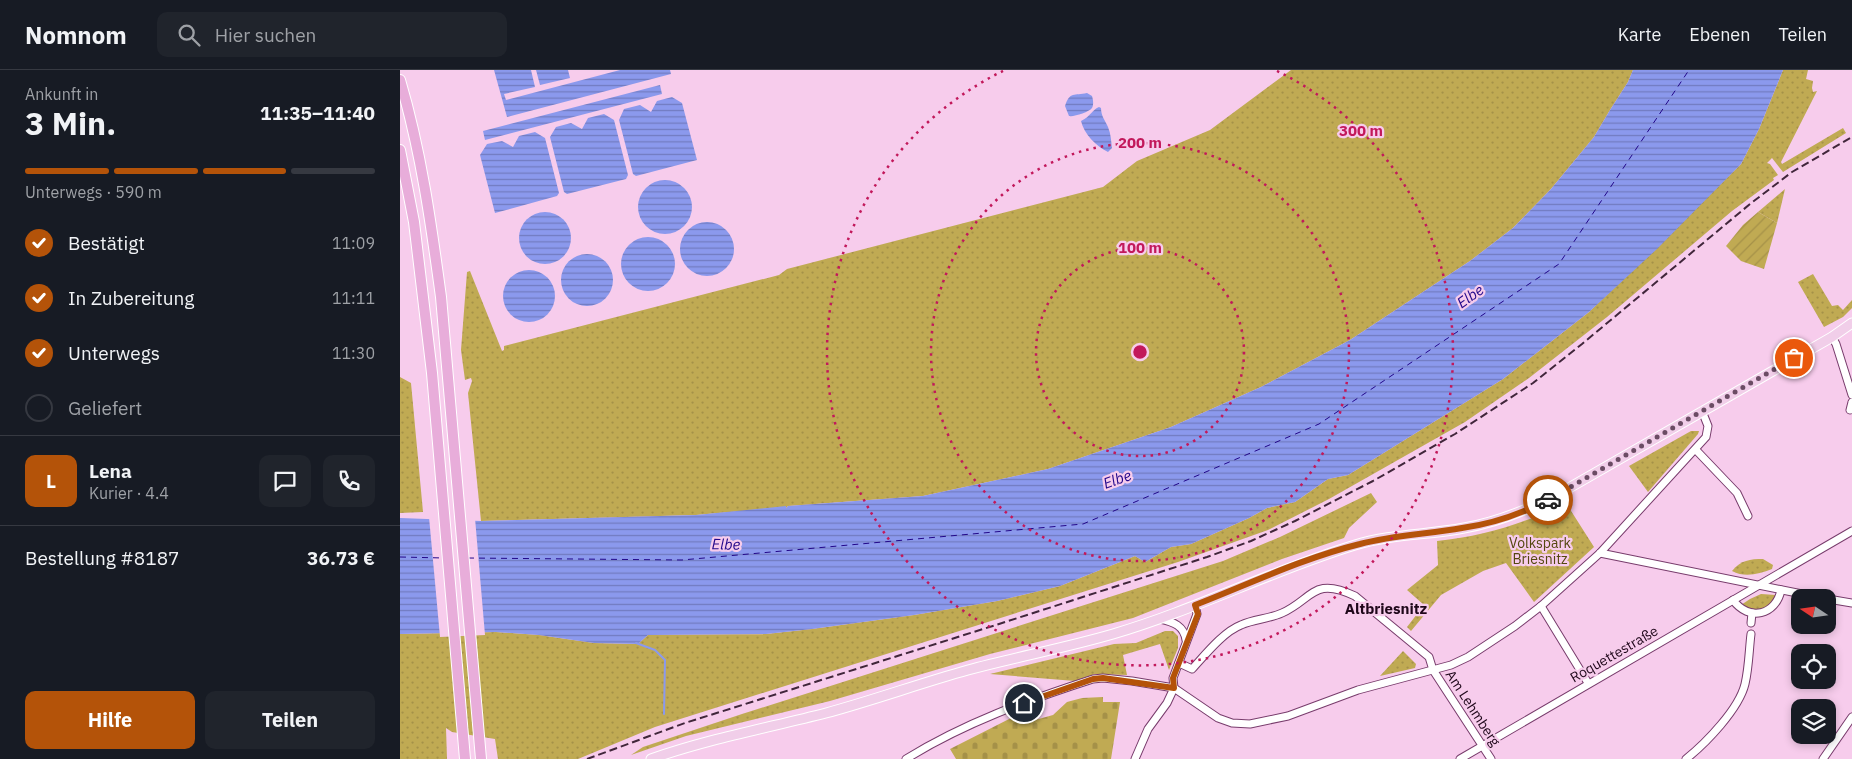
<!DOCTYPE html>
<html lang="de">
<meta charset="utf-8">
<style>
:root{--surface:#171b24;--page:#20242c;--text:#f1f3f6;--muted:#9ea1a6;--line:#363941;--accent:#b45309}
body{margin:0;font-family:"IBM Plex Sans",sans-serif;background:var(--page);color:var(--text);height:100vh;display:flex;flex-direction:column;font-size:19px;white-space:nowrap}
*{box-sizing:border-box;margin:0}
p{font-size:16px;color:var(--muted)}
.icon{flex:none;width:28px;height:28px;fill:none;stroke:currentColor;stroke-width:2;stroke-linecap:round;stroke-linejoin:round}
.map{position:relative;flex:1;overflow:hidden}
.panel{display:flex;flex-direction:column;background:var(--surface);width:400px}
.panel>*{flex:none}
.needle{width:32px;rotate:283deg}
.tools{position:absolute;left:1391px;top:519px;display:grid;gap:10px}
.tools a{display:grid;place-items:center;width:45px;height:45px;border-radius:10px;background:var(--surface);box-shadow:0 2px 8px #0003;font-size:25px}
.pin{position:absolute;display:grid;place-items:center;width:42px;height:42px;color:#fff;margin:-21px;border:2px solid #fff;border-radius:50%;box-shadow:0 1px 5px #0007}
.courier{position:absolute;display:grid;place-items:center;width:50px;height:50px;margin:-25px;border:4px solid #b45309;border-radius:50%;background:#fff;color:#222;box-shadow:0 1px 6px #0007}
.summary em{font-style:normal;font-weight:700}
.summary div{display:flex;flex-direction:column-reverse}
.summary{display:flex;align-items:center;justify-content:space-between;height:85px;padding:0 25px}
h1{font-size:32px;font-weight:700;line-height:38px}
.bar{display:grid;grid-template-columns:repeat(4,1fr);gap:8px 5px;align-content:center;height:60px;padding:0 25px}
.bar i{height:6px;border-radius:4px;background:var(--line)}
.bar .active{background:var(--accent)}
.bar p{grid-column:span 4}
.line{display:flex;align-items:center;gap:12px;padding:0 25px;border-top:1px solid var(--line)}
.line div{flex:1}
.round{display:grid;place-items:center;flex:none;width:52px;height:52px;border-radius:10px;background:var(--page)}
ol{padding:0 25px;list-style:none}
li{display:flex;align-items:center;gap:15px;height:55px}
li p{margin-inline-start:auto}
li .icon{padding:5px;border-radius:50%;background:var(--accent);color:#fff;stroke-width:4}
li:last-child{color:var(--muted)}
li i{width:28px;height:28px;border:2px solid var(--line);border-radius:50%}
.primary-button{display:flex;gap:10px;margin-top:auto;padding:10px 25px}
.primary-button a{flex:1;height:58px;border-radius:10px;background:var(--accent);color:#fff;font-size:20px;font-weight:700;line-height:58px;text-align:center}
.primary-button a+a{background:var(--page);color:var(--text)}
header{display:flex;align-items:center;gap:30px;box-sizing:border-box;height:70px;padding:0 25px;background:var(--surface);border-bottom:1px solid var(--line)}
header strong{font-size:24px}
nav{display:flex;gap:28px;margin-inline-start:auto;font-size:18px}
.search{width:350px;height:45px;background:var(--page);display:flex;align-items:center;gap:12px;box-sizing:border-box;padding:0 18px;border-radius:10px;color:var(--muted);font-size:19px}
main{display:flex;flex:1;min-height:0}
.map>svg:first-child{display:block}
</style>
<header>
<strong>Nomnom</strong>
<div class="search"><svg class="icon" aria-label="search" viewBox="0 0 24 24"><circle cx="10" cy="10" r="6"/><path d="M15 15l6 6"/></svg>Hier suchen</div>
<nav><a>Karte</a><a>Ebenen</a><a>Teilen</a></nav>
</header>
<main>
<section class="panel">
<div class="summary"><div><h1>3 Min.</h1><p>Ankunft in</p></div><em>11:35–11:40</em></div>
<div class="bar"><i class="active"></i><i class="active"></i><i class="active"></i><i></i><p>Unterwegs · 590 m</p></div>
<ol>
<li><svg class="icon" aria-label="check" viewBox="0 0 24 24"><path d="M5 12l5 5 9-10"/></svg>Bestätigt<p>11:09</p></li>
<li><svg class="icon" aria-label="check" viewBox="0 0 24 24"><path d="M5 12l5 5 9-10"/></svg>In Zubereitung<p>11:11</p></li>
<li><svg class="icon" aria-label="check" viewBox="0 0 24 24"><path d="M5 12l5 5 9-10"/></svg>Unterwegs<p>11:30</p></li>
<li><i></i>Geliefert</li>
</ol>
<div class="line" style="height:90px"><b class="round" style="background:var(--accent);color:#fff">L</b><div><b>Lena</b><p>Kurier · 4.4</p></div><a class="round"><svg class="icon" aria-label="chat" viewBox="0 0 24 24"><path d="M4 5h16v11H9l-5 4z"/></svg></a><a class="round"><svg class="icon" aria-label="phone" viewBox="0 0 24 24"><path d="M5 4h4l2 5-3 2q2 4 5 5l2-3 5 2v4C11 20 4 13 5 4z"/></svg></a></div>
<div class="line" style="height:65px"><div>Bestellung #8187</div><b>36.73 €</b></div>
<div class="primary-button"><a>Hilfe</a><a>Teilen</a></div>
</section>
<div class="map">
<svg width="1452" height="689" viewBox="0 0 1452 689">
<defs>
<pattern id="grass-dots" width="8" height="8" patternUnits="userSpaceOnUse" patternTransform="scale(1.25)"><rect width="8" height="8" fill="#c0aa53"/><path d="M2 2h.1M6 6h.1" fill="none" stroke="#a59148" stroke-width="1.8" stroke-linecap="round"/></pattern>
<pattern id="cemetery-stones" width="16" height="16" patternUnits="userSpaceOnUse" patternTransform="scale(1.25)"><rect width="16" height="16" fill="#c0aa53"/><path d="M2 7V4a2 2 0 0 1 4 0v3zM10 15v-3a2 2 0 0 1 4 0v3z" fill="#a59148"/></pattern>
<pattern id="garden-furrows" width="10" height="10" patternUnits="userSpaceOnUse" patternTransform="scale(1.25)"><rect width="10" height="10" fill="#c0aa53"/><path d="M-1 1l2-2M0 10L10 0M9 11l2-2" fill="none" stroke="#a59148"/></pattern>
<pattern id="water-rules" width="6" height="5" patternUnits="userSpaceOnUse" patternTransform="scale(1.25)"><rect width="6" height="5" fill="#8b99ed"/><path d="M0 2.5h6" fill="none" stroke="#717bbf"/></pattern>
</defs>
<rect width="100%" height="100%" fill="#f7ccec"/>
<g fill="url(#grass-dots)">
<path d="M891,0h342l-5,12 -18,28 -16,27 -43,52 -38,39 -43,33 -120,79 -89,47 -90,40 -123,42 -125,27 -135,10 -2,2 -1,-1 -89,8 -215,6 -13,-128 4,-12 -1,-3 -6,2 -4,-30 6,-78 3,-1 32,80 2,-1v-4l275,-71 8,-6 316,-82 34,-26 73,-31z"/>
<path d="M1383,0h25l-2,9 7,2 -1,7 1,4 4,-1 -36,71 1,2 61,-36 3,5 -63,39 -11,-14 -5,5 3,1 8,11 -5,3 1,2 -42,31 -125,106 -78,61 -64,44 -136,77 -61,31 -90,32 -523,165 -77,32h-80l-3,-20 -43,-7 -6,-4 1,31h-47v-125l96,-2 43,3 55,8 44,1 10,-9 118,-1 46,-5 102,-14 83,-14 63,-15 75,-30 10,6 26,-15 20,-3 58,-26 18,-10 28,-6 33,-23 20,-4 155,-96 86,-67 152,-148 18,-35z"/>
<path d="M1385,119l-8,34 -19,-11z"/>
<path d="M1413,204l19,32 6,-1 5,5 9,-10v8l-9,9 -19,10 -26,-45z"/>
<path d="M0,307l11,6 12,129 -23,1z"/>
<path d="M1291,361h8l-1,3 -50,58 -19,-26z"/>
<path d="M971,423l6,9 -28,26 -5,10 -62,21 -149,59 -143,36 -160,47 -144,35 -55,19 12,-8 99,-33 481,-153 57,-24z"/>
<path d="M1166,433l28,44 -60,55 -28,-39 -23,8 -42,24 -30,36 -4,-4 17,-22 -17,-15 31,-25 -1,-24c48,-5 86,-17 129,-38z"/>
<path d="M1363,489l10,6 -1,4c-13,5 -27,9 -40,2 9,-11 18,-12 31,-12z"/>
<path d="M1361,524l15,1c-7,18 -20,18 -35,10l9,-6z"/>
<path d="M765,561h8l5,5v12l-9,22 -9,-26 -37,11 4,20 -32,-1 -20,7 -85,-7 124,-30 22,-1z"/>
<path d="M1003,581l13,13 -1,4 -35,8z"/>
</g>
<path fill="url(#cemetery-stones)" d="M703,627v5h17l-9,57h-155l-6,-10 65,-33 20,4 18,-5 14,-13 15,-4z"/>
<path fill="url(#garden-furrows)" d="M1358,142l19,11 -13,46 -23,-8 -15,-15 17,-21z"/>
<g fill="url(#water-rules)">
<path d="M94,0h37l4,17 -31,7 2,6 114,-30h50l1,4 -164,43z"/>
<path d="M136,0h32l2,8 -30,7z"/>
<path d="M1233,0h150l-24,59 -18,35 -84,85 -68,63 -86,67 -155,96 -20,4 -33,23 -28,6 -18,10 -58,26 -20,3 -26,15 -10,-6 -75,30 -63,15 -83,14 -102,14 -46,5 -118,1 -10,9 -44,-1 -55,-8 -43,-3 -96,2v-116l81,3 215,-6 90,-9v2l2,-2 135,-10 125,-27 123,-42 90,-40 89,-47 120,-79 43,-33 38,-39 43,-52 16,-27 18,-28z"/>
<path d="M260,15l2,9 -177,46 -2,-9z"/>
<path d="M687,23l5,3c1,3 2,9 0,12 -3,4 -18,9 -23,8l-4,-10c5,-15 9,-10 22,-13z"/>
<path d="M272,27l10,6 15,57 -61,16 -3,-2 -14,-54 5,-11 16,-4 11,7 6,-11z"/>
<path d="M699,37l2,1c0,8 4,12 7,19 3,7 3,14 4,21l-4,4c-12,-6 -24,-18 -27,-31 9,-4 12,-12 18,-14z"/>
<path d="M204,44l10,6 14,55 -2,4 -59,15 -3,-2 -14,-55 6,-10 15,-4 11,6 6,-11z"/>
<path d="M135,62l10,6 14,55 -2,3 -62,17 -15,-58 7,-11 15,-3 11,6 6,-11z"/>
<circle cx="265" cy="137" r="27"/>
<circle cx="145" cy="168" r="26"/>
<circle cx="307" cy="179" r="27"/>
<circle cx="248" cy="194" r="27"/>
<circle cx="187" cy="210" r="26"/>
<circle cx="129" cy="226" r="26"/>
</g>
<path fill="#f7ccec" d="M29,447l46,1 10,117 -45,2z"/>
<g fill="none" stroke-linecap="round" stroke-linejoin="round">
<path stroke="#8b99ed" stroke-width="2" d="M236,573l19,7 10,10 -1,54"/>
<g stroke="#22078a" stroke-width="1" stroke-dasharray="6 5" stroke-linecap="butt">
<path d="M0,487l44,1"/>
<path d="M68,488l214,2 401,-36 236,-100 240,-160 130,-194"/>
</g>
<defs>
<g id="minor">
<path d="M1432,267l4,7 16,51"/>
<path d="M1450,340l2,-8"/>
<path d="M1296,380l41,43 11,23"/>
<path d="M1200,483l222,45"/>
<path d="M1428,529l24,4"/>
<path d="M1333,530c16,22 43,15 48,-10"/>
<path d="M1141,536l47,77"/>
<path d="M760,549c14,3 24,7 26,21"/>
<path d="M1351,553l1,-10"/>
<path d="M779,593l13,6c13,-14 31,-37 49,-44 13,-6 28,-6 41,-12 31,-14 31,-37 73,-17l74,61 4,13 58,89"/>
<path d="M506,689c58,-36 122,-59 187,-80l10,-1 29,3 42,7 44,30 14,5 18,1 38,-8 70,-26 93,-25 17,-8 47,-31 26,-20 59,-53 106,-116 2,-11 -6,-15"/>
<path d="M735,689l13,-30 19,-26 7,-15 -1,-10 24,-64 -2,-9"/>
<path d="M1060,689l392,-228"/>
<path d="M1286,689c20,-16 53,-50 59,-75 4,-17 4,-34 6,-50"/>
<path d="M1423,689l29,-42"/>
</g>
<path id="major" d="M251,689c57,-20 116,-31 175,-46 48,-13 95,-30 142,-43 48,-13 97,-22 145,-36 82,-24 160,-64 242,-89 36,-11 73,-10 109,-17 35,-6 66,-19 98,-36l270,-155 20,-14"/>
<g id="highway">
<path d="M0,10c21,71 31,143 41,217l40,462"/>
<path d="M0,80l14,72 18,151 33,386"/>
</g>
</defs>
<use href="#minor" stroke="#783c6c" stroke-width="9"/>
<use href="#major" stroke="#fff" stroke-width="11"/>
<use href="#highway" stroke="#fff" stroke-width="12"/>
<use href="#minor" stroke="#fff" stroke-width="7"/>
<use href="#major" stroke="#f1cee9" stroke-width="9"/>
<use href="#highway" stroke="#e8adda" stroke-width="10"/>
<path stroke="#41263b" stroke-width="2" stroke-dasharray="8 4" stroke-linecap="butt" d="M187,689l98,-36 314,-99 208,-67 44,-16 44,-20 78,-40 82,-47 78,-51 49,-39 168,-140 42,-32 60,-35"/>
</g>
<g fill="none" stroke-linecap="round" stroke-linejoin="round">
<path stroke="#6b4c64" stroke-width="5" stroke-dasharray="0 9" d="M1148,430l246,-142"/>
<path stroke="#b45309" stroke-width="6" d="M624,633l69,-24 10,-1 71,10 -1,-10 25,-64 -3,-9c54,-21 108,-47 165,-61 33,-9 68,-10 102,-16 30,-4 59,-14 86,-28"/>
</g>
<g fill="none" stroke="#c2185b" stroke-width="2.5" stroke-dasharray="2.5 5">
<circle cx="740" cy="282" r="104"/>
<circle cx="740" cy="282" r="209"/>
<path d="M877 1A313 313 0 1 1 603 1"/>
</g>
<g text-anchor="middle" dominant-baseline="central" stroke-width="4.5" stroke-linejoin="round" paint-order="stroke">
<g font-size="14" fill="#54470f" stroke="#f7ccec">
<text x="1140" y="473">Volkspark<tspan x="1140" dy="16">Briesnitz</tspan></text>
</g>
<g font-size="14" fill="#1f071a" stroke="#f7ccec">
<text transform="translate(1214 584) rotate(-30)">Roquettestraße</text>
<text transform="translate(1073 638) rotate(57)">Am Lehmberg</text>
</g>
<g font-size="15" font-style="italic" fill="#22078a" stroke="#f7ccec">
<text transform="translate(1070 226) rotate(-35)">Elbe</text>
<text transform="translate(717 409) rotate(-20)">Elbe</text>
<text transform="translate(326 474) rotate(1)">Elbe</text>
</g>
<g font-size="15" font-weight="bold" fill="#1f071a" stroke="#f7ccec">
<text x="986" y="538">Altbriesnitz</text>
</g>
</g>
<circle cx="740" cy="282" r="8" fill="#c2185b" stroke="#f7ccec" stroke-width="2.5"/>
<g font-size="15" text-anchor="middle" font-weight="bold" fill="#c2185b" stroke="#f7ccec" stroke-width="4.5" stroke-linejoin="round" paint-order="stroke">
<text x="961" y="66">300 m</text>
<text x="740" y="78">200 m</text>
<text x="740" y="183">100 m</text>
</g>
</svg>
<div class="tools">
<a><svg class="needle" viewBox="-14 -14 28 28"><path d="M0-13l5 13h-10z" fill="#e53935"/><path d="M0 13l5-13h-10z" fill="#9ea1a6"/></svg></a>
<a><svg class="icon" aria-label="locate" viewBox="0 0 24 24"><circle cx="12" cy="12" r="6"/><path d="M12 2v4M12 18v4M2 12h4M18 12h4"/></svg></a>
<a><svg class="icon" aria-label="layers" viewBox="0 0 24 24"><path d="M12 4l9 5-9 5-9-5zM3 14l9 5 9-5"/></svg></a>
</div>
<div class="pin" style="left:1394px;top:288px;background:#ea580c"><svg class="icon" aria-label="bag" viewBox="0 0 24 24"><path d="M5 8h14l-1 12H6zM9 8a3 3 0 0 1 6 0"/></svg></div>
<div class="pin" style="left:624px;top:633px;background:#1f2937"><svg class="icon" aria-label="home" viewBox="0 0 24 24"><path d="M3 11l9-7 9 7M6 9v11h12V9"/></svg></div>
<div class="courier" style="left:1148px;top:430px"><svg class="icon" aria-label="car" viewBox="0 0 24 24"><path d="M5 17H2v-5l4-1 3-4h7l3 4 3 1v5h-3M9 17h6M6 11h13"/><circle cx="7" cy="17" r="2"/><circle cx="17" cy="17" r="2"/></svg></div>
</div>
</main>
